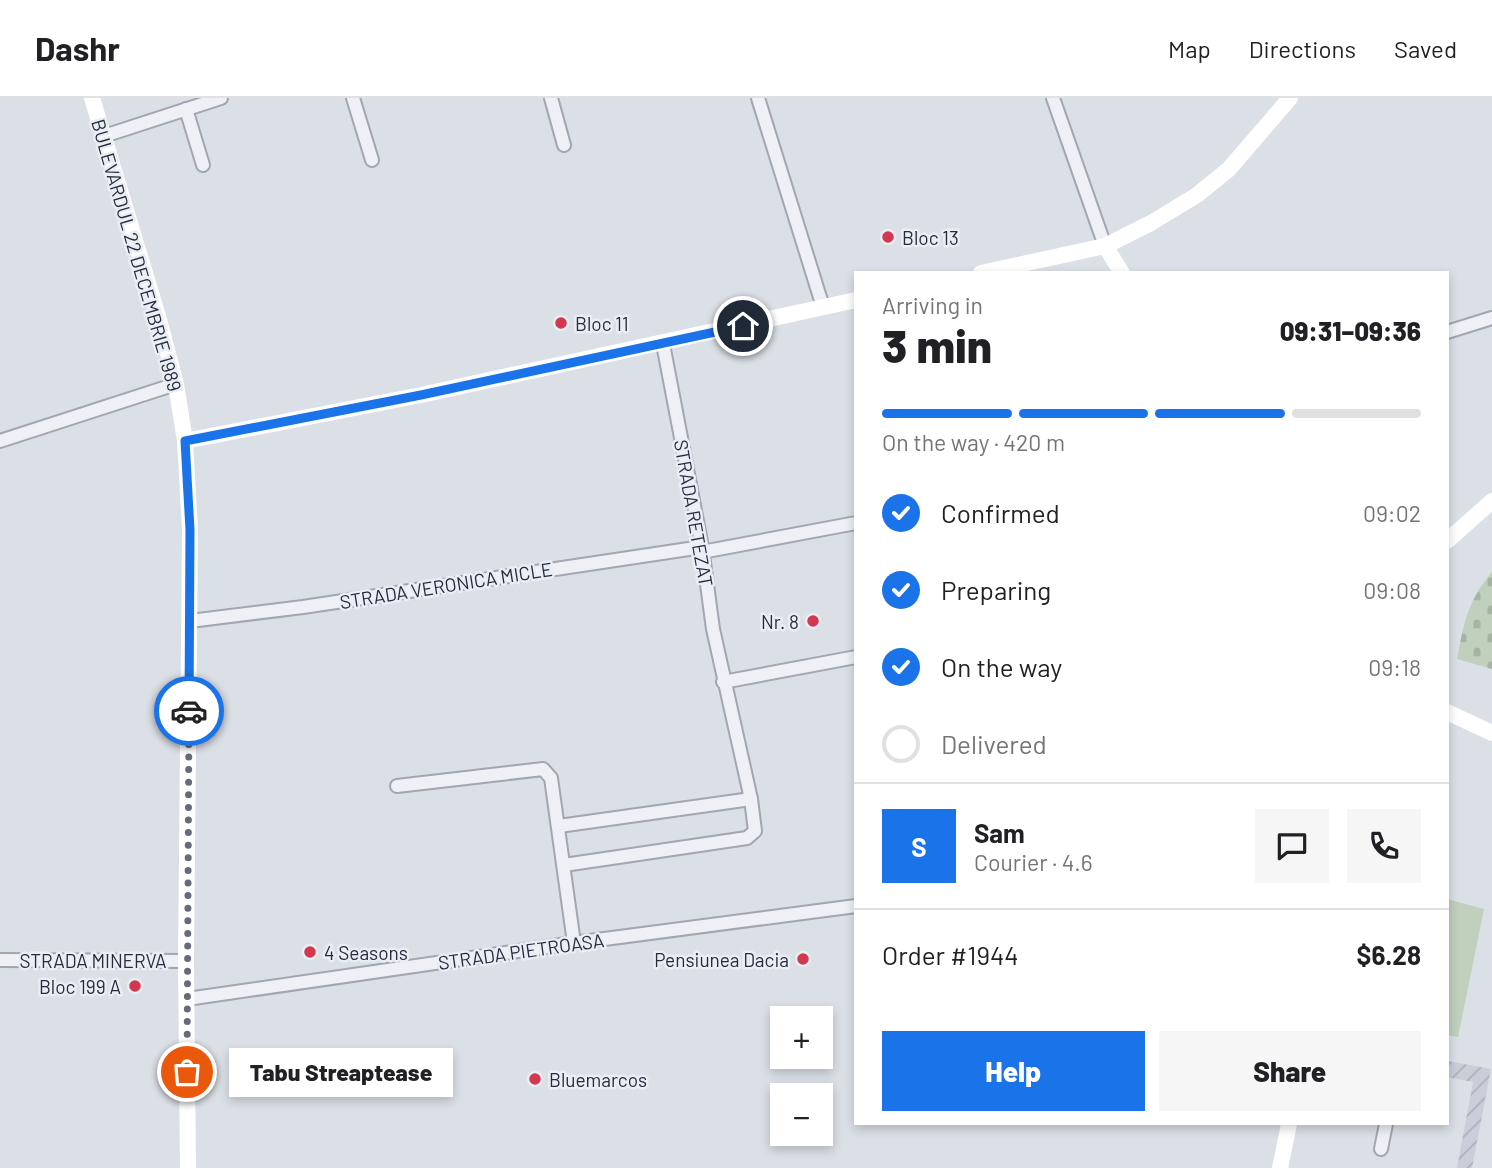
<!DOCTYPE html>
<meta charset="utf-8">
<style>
:root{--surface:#fff;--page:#f6f6f6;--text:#202124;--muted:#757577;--line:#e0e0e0;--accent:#1a73e8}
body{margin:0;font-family:Barlow,sans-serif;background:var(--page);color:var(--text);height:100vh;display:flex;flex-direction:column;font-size:26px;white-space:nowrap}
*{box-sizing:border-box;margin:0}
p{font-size:23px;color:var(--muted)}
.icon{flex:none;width:38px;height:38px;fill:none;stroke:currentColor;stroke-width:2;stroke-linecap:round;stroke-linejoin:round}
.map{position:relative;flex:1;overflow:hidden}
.details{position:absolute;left:854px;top:173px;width:595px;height:854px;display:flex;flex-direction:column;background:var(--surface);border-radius:0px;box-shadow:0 4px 10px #0003}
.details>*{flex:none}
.fabs{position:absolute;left:770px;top:908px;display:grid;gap:14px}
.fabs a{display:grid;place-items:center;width:63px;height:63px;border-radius:0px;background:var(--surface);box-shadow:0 4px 10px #0003;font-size:35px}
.pin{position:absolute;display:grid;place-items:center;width:60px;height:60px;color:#fff;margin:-30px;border:4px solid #fff;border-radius:50%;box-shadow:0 2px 7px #0007}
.courier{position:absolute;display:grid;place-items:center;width:70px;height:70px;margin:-35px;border:5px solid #1a73e8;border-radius:50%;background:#fff;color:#222;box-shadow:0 2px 9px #0007}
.bubble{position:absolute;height:49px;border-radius:0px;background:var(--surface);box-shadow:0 4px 10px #0003;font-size:23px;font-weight:800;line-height:49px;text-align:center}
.overview em{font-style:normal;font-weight:800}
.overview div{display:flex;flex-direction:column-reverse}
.overview{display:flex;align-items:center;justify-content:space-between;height:119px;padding:0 28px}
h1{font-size:46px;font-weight:800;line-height:52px}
.bar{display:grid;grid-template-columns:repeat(4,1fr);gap:10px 7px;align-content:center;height:84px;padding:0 28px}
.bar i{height:9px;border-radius:5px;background:var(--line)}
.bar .selected{background:var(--accent)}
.bar p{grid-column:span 4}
.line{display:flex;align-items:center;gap:18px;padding:0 28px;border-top:2px solid var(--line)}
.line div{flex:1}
.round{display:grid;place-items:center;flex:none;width:74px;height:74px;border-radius:0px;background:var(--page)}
ol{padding:0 28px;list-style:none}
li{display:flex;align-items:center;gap:21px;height:77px}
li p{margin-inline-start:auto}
li .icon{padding:7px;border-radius:50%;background:var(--accent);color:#fff;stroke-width:4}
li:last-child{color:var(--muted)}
li i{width:38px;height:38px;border:4px solid var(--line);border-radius:50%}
.cta{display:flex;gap:14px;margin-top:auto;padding:14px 28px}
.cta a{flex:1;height:80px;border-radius:0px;background:var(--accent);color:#fff;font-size:28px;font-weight:800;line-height:80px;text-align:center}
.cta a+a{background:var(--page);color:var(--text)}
header{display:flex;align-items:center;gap:42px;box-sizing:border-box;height:98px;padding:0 35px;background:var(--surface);border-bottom:2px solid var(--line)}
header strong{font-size:33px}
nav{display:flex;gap:38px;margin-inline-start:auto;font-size:24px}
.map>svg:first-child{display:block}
</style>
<header>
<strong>Dashr</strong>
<nav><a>Map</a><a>Directions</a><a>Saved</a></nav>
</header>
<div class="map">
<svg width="1492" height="1070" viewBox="0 0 1492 1070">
<defs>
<pattern id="industrial-furrows" width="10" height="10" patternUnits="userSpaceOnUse" patternTransform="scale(1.75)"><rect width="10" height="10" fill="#c9ced8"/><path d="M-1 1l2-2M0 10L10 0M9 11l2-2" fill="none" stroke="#acb1ba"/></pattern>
<pattern id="cemetery-stones" width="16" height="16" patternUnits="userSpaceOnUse" patternTransform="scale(1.75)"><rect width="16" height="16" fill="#c1d0bc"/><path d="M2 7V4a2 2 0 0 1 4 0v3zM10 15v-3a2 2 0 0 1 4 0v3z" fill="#a6b3a2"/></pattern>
</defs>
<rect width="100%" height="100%" fill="#dbdfe6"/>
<path fill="url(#industrial-furrows)" d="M1448,963l43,8 -19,99h-15l16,-86 -26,-5z"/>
<path fill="url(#cemetery-stones)" d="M1492,474v97l-35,-10c7,-36 10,-57 35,-87z"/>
<path fill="#c1d0bc" d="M1447,801l37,10 -26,128 -11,-2z"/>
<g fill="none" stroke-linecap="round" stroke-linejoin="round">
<defs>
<g id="street">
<path d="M353,0l19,62"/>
<path d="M551,0l13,47"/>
<path d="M758,0l65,209"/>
<path d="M1053,0l52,148"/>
<path d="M186,11l17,56"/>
<path d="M104,38l117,-38"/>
<path d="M1447,234l45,-14"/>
<path d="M0,343l176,-57"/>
<path d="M702,454l154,-29"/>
<path d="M190,523l113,-14 399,-60"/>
<path d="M723,584l133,-25"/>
<path d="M397,688l146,-17 8,9 23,165"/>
<path d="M559,728l192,-27"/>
<path d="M564,767l183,-27 8,-7 -4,-32 -38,-170 -11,-82 -39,-203"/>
<path d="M0,862l186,1"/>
<path d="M187,901l387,-56 282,-37"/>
<path d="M1381,1051l5,-25"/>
</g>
</defs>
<use href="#street" stroke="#a1a6b0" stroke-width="16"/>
<use href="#street" stroke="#eef0f5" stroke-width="12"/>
<g stroke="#fff" stroke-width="16">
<path d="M92,0l66,218 18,68 9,57 5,89 -4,431 2,207"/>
<path d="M1105,148l17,27"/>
<path d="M981,175l124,-27 46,-23 46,-28 32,-26 61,-71"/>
<path d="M185,343l236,-46 435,-95"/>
<path d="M1447,443l45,-40"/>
<path d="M1447,614l45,21"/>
<path d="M1280,1070l9,-44"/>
</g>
</g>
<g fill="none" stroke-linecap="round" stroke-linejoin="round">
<path stroke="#656b78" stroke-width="7" stroke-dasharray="0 12.6" d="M187,974l2,-361"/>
<path stroke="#1a73e8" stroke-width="9" d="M189,613l1,-181 -5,-89 236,-46 322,-69"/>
</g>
<g fill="#d23951" stroke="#eaeef4" stroke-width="2.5">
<circle cx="888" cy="139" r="7"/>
<circle cx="561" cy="225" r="7"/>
<circle cx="813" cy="523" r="7"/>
<circle cx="310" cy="854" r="7"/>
<circle cx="803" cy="861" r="7"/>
<circle cx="135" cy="888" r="7"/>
<circle cx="535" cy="981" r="7"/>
</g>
<g text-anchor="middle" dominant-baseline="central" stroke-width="5" stroke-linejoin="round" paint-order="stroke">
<g font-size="19" fill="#252d3d" stroke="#eaeef4" text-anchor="start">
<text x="902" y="139">Bloc 13</text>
<text x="575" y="225">Bloc 11</text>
<text x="799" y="523" text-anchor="end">Nr. 8</text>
<text x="324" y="854">4 Seasons</text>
<text x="789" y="861" text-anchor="end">Pensiunea Dacia</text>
<text x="121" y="888" text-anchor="end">Bloc 199 A</text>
<text x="549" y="981">Bluemarcos</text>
</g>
<g font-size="19" fill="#252d3d" stroke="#eaeef4">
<text transform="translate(137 157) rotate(74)">BULEVARDUL 22 DECEMBRIE 1989</text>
<text transform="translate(694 415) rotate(80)">STRADA RETEZAT</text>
<text transform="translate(446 487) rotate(-9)">STRADA VERONICA MICLE</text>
<text transform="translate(521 853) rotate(-8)">STRADA PIETROASA</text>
<text x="93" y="862">STRADA MINERVA</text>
</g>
</g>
</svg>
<div class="fabs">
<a>+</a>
<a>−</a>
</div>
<div class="pin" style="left:187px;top:974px;background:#ea580c"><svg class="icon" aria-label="bag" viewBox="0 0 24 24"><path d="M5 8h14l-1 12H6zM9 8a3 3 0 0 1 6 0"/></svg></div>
<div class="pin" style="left:743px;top:228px;background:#1f2937"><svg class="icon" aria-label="home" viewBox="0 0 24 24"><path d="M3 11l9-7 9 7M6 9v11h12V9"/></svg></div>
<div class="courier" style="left:189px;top:613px"><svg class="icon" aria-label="car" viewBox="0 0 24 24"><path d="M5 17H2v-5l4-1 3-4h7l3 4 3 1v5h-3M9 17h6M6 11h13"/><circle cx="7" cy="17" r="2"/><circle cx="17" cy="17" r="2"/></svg></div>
<div class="bubble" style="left:229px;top:950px;width:224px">Tabu Streaptease</div>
<section class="details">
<div class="overview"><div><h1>3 min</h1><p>Arriving in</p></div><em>09:31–09:36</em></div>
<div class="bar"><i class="selected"></i><i class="selected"></i><i class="selected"></i><i></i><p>On the way · 420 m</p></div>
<ol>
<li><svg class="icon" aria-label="check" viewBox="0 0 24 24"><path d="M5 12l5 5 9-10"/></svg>Confirmed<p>09:02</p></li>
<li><svg class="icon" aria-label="check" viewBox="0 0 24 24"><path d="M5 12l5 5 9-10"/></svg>Preparing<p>09:08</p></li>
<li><svg class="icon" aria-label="check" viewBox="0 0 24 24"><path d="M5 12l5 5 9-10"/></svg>On the way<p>09:18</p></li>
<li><i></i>Delivered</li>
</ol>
<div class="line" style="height:126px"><b class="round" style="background:var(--accent);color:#fff">S</b><div><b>Sam</b><p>Courier · 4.6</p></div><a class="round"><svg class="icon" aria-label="chat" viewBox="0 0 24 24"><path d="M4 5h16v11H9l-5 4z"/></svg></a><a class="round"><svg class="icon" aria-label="phone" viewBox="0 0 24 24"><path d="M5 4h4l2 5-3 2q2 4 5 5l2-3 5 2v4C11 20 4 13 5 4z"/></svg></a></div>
<div class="line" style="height:91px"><div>Order #1944</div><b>$6.28</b></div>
<div class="cta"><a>Help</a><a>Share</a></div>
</section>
</div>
